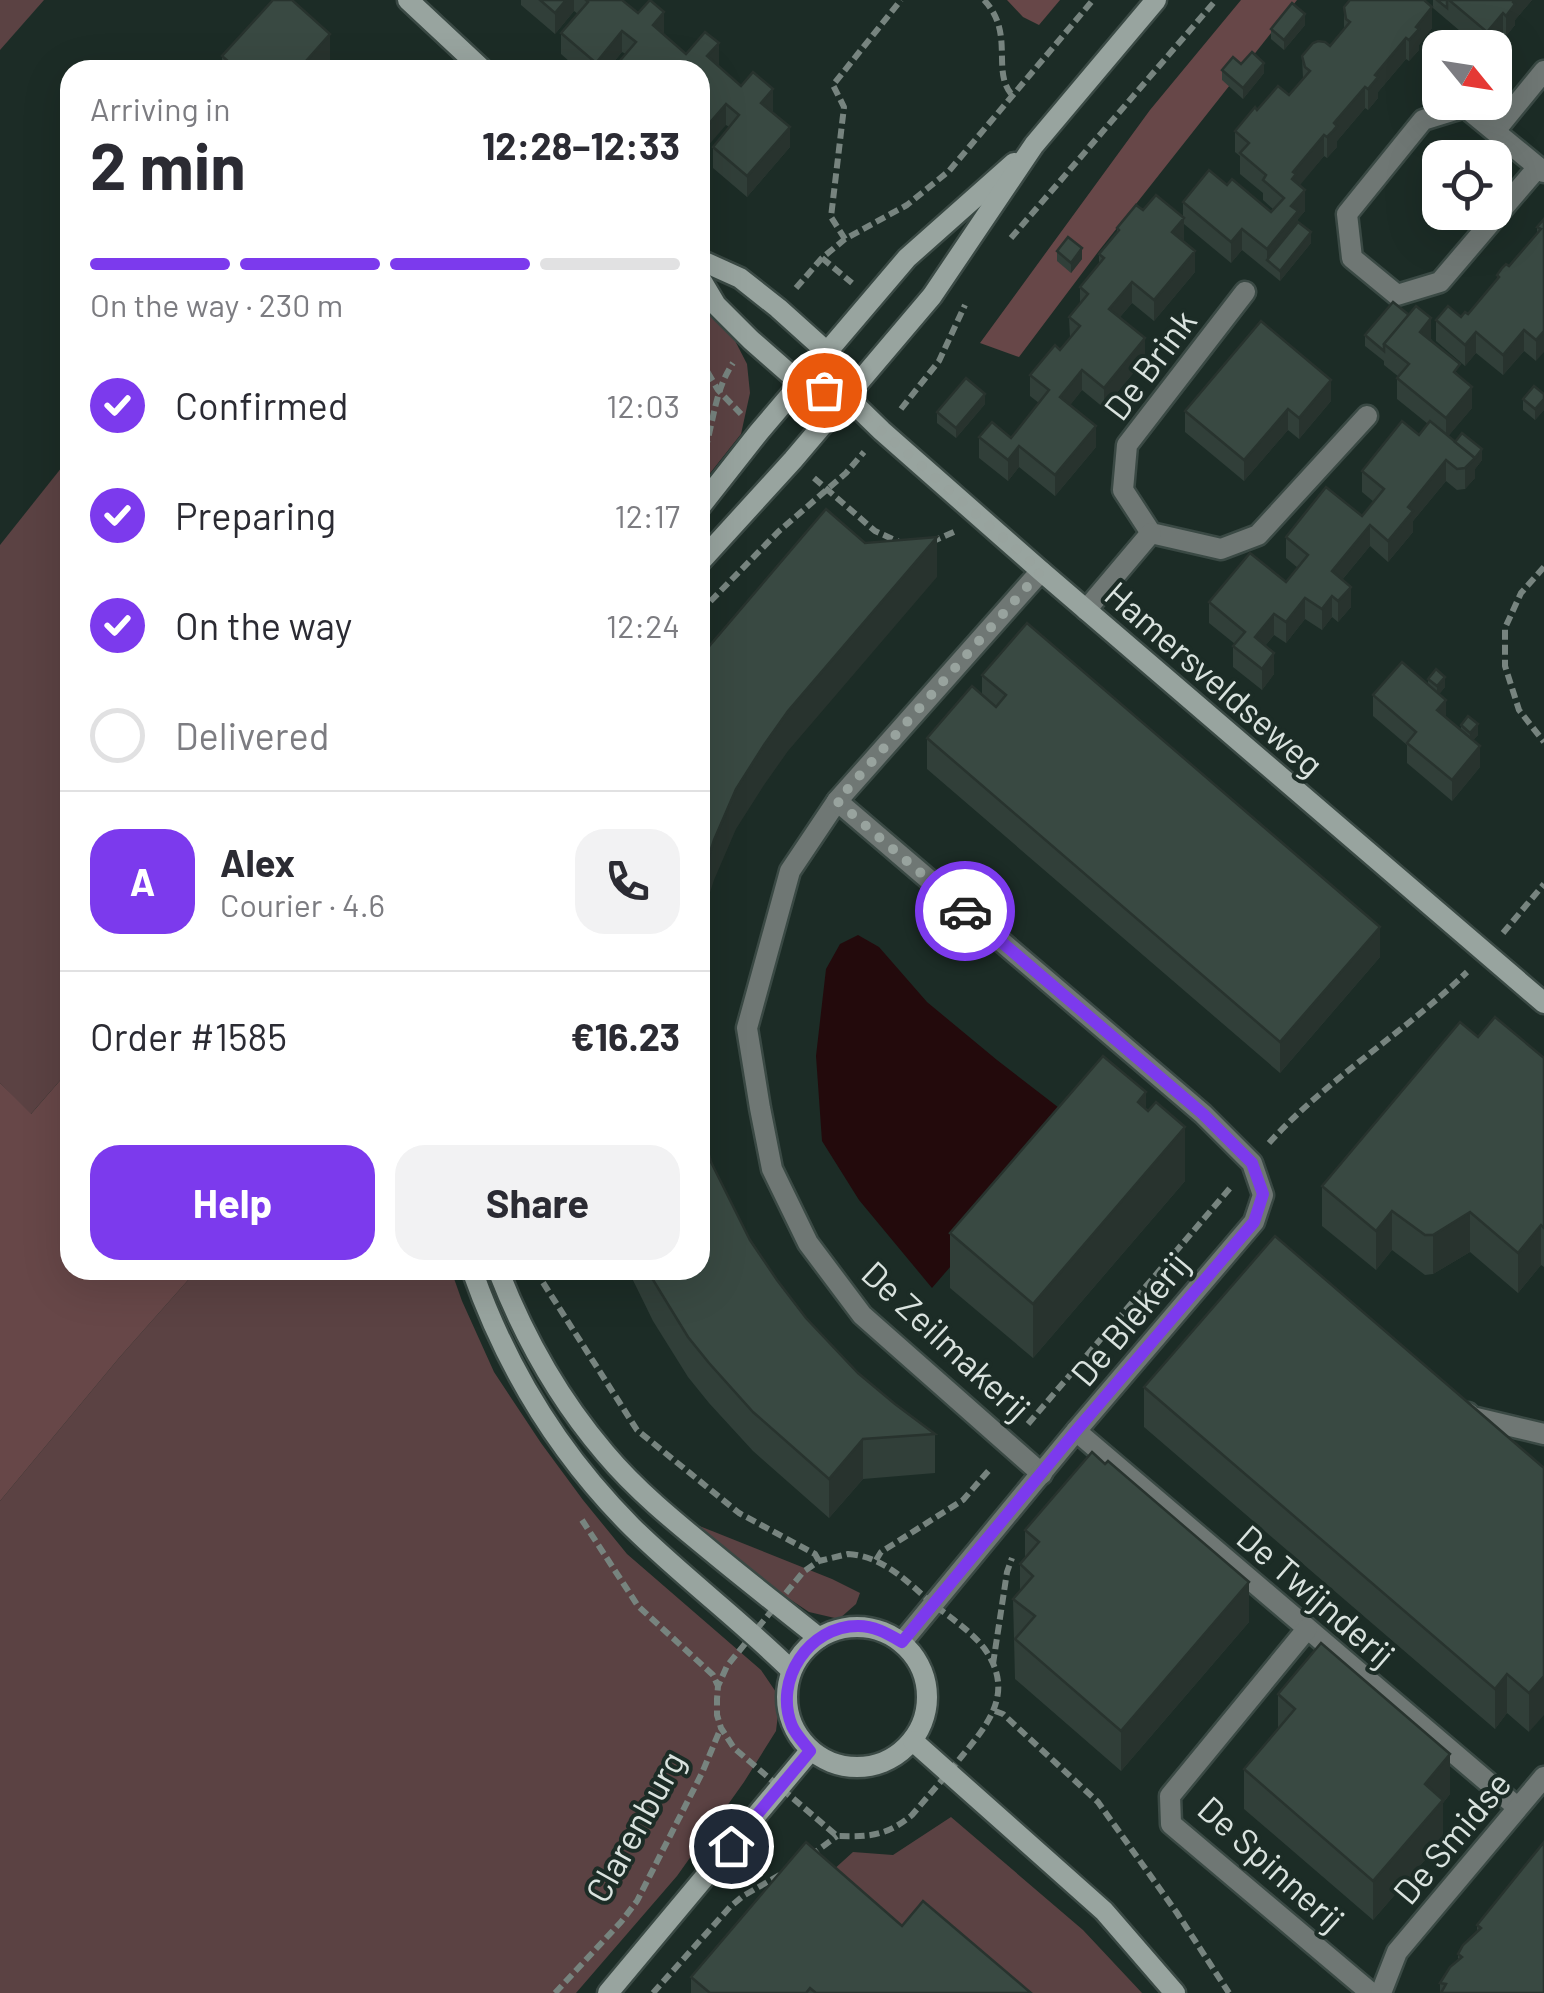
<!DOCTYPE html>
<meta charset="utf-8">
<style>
:root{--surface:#fff;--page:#f2f2f3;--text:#2b2b33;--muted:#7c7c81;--line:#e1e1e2;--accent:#7c3aed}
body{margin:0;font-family:Barlow,sans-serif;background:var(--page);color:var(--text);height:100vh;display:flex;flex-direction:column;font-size:38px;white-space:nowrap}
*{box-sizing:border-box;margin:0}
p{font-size:32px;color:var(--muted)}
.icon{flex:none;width:55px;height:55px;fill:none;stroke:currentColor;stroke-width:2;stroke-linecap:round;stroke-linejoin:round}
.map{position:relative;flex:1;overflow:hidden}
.drawer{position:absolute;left:60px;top:60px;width:650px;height:1220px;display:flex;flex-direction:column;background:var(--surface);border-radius:30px;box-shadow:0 10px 40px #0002}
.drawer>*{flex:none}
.needle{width:65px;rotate:120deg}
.tools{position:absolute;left:1422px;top:30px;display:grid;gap:20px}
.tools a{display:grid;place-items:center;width:90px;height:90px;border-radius:20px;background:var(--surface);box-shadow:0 10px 40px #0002;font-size:50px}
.pin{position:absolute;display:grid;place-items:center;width:85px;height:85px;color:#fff;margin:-42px;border:5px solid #fff;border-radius:50%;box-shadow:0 2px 10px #0007}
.courier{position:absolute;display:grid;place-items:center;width:100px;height:100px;margin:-50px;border:8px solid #7c3aed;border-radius:50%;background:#fff;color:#222;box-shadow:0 2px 12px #0007}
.head em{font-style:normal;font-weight:700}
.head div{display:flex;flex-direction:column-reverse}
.head{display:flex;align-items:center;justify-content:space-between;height:170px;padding:0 30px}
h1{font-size:65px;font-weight:700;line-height:75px}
.bar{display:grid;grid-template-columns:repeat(4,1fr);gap:15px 10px;align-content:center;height:120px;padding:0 30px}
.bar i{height:12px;border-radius:8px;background:var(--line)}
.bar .selected{background:var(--accent)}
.bar p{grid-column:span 4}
.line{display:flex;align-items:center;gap:25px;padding:0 30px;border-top:2px solid var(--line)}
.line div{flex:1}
.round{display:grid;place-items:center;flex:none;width:105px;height:105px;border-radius:30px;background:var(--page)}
ol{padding:0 30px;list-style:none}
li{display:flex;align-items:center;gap:30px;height:110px}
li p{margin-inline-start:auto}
li .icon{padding:10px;border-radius:50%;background:var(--accent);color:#fff;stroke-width:4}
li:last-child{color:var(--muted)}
li i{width:55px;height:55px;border:5px solid var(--line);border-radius:50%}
.cta{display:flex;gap:20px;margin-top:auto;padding:20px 30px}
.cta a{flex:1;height:115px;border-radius:30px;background:var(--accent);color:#fff;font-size:40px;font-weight:700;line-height:115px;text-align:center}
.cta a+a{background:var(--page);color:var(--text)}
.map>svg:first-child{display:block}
</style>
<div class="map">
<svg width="1544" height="1993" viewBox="0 0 1544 1993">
<rect width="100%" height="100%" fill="#1c2c26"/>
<g fill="#5b4243">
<path d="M0,0h44l-44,50z"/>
<path d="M700,300l29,29 18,35 3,29 -9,41 -41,52z"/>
<path d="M70,457v612l-40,46 -30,-32v-538z"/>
<path d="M197,1270h254l11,31 32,71 47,71 42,57 44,54 134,116 19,28 -4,33 -32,51 -67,94 -101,117h-576v-492l119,-143z"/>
<path d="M692,1523l140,56 28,14 -4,11 -17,15 -30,-7 -36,-24z"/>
<path d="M951,1817l132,113 59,63h-164l-168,-102 43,-39 40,3z"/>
</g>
<g fill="#674748">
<path d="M1007,0h53l-21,25 -16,-8z"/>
<path d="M1241,0h56l-199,252 -79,105 -39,-14 170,-233z"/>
<path d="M70,1069v201h127l-78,88 -119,143v-418l31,31z"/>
</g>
<path fill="#230a0c" d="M858,935l21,12 48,55 70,58 79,61 -144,167 -73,-88 -37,-59 -6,-85 10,-87 14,-25z"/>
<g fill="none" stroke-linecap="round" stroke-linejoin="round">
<defs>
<g id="street">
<path d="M1495,131l49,-60"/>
<path d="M1538,167l-98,115 -43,13 -45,-37 -5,-44 76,-94 42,-13 73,60 6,5"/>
<path d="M1245,292l-118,153 -4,45 28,43 70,16 37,-14 109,-119"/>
<path d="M1041,571l-204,230 -47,70 -43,157 13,80 12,61 36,74 54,72 180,159"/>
<path d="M1086,610l65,-77"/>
<path d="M837,801l366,313 49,49 11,32 -9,27 -178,209 -174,211"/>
<path d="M1468,1413l4,4 72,17"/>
<path d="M1076,1431l441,376"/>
<path d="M1307,1629l-137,167 1,28 200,169"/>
<path d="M1381,1993l16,-41 147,-175"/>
</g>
<g id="secondary">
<path d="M408,0l75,70"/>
<path d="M700,260l40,18 38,30 50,45 19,44 35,34 159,140 503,432"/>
<path d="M700,278l16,27 35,35 49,43 47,14"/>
<path d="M700,507l59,-75 148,-174 107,-95"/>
<path d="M700,562l93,-102 139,-164 102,-151 122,-145"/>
<path d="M472,1270c34,97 87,184 160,257 51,50 108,93 159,143"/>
<path d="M498,1270c26,67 61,129 107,183 31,37 69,68 107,99 35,29 71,57 107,86"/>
<circle cx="857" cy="1697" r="70"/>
<path d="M913,1741l191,170 71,82"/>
<path d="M608,1993l202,-242"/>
</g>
</defs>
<use href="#street" stroke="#3a4944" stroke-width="25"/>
<use href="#secondary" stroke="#3a4944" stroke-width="25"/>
<g stroke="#77847f" stroke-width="6" stroke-dasharray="10 5" stroke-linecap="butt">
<path d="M984,0c32,34 6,72 29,96"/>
<path d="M1011,238l205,-238"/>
<path d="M845,239l-14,-22 13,-110 -11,-22 68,-85"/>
<path d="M822,258l30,25"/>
<path d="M796,288l26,-30 23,-19 62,-34 42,-34 144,-171"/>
<path d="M700,359l18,31 23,24"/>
<path d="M901,409l38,-48 26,-56"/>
<path d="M705,450c9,-31 10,-60 28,-87"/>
<path d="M814,478l61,53 24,11"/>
<path d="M931,542l25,-11"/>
<path d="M1544,567l-23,26 -16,35v38l14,44 25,32"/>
<path d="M700,612l78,-80 68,-59 18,-21"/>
<path d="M1503,933l41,-49"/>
<path d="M1269,1143c59,-65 135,-110 198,-171"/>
<path d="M535,1270l102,160 102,83 76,41 4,7"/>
<path d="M1028,1424l203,-237"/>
<path d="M582,1520l56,86 75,69 5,11"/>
<path d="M848,1554c35,2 58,27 84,49 17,14 38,27 52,45 31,43 6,74 -22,108 -16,20 -33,39 -50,59 -25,21 -43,22 -75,21l-103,-88 -13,-20 -4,-13v-16l1,-13 9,-20 76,-94 16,-11z"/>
<path d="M876,1560l5,-8 82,-52 28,-32"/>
<path d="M993,1664l14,-92 5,-14"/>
<path d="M995,1711l8,3 95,88 79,111 52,80"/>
<path d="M810,1856l27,-20"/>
<path d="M555,1993l66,-71 16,-21 65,-128 18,-43"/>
<path d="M653,1993l77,-86 13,-11 40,-23"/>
</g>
<use href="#street" stroke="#6f7774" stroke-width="20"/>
<use href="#secondary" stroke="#98a49f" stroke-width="20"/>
</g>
<g fill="#313f39">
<path d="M521,0h101l42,33 -1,1 23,20 33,10 -1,1 23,21 32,24 -1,2 18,35 -43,50 -34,-29v-21l16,-20 -3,-2 -26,-55h-88l14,-16 -4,-2 -15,18h-28l-18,-16v-21l17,-19 -4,-3 -19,23 -34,-29z"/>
<path d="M1433,0h99l-17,20v5l-9,11 -3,-2 -11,14h-12l-47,-40z"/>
<path d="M1344,7l88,21 -13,17v5l-10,11 -3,-2 -28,33v6l-10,12 -3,-2 -28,33v6l-10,11 -3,-2 -25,29 6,26 -7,8v3l13,21 -31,38 -38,-31 -11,13 -47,-39v15l-1,2 12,31 -41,49 -22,-18 -12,14 25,42 -41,49 -22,-18 -12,15 26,42 -41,49 -36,-29 -11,14 -29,-23v-21l32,1 28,-35 -9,-7v-21l30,-25 10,-12 -1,-21 11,-13v-17l19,-23v-10l18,-22v-4l26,-18 40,7v-15l44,-17 44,27 3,-2 -11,-10v-7l-23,-19v-18l-5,-4v-21l22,-21 32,-15 14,-16 -1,-23 28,-10 14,-17z"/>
<path d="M1305,25l-21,25 -13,-11v-10z"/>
<path d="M222,56l108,8 -5,6h-103z"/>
<path d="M1241,64l23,9 -21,26 -21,-19v-10z"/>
<path d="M1544,219l-8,142 -12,-10 -21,24 -27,-22 -11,13 -29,-25v-21l32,-6 29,-34v-5l12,-9 28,-33v-6z"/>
<path d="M1057,251l25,8 -11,14 -14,-12z"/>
<path d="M1365,335l66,4 29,38 12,31 -24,28 34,24 -7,9v9l-10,11 -8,1 -11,-9 -33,40v11l-25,30 -18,-16 -28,34 9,27 -13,15 -6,-5 -10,13 -17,-11 -19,24 -12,-8 -9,11 9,28 -12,16 -29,-23v-21l2,-2 -26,-21v-21l77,-20 12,-14 -12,-10v-21l76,-21 12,-14 -12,-10v-21l57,-36 9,-11 -31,-25v-21l2,-1 -15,-12v-4l-19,-15z"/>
<path d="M1544,394v16l-9,10 -12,-10v-11z"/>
<path d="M1331,401l-32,38 -11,-9 -44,51 -59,-49v-21z"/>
<path d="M985,404l-29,34 -19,-15v-11z"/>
<path d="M982,675l398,282 -100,116 -353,-304v-31l55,-44z"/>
<path d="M1428,679l17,8 -6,7 7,24 15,12v-5l17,10 -5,5 7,27 -28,34 -45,-38v-18l-34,-29v-21l55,-11z"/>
<path d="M1478,1037l66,21v209l-3,-2 -23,28 -48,-41 -37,22 -8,1 -33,-25 -16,20 -54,-44v-40z"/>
<path d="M1146,1109l39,72 -152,177 -83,-70v-55z"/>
<path d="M711,1162l39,78 27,40 29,38 52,55 37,31 40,30v39l-72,6 -34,39 -76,-67 -44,-48 -21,-26 -35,-56 -25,-51h72z"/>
<path d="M1144,1387l400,81 -15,264 -22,-19 -12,16 -351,-302z"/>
<path d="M1025,1530l224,92 -128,149 -106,-92 -2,-80 7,-8v-27l5,-5z"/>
<path d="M1278,1694l172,100 -7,9v36l-70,81 -129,-111v-40l34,-40z"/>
<path d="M1544,1842l-104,151v-10l18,-22v-7l19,-22v-7z"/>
<path d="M902,1926l129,67h-340v-16z"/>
</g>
<g fill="#28332e">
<path d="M566,0h8v11l-19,23v-21z"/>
<path d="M1514,0h18l-17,20v5l-9,11v-20z"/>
<path d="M1432,7v21l-13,17v5l-10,11v-21l7,-13z"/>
<path d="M664,12v21l-11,13v-21z"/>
<path d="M1503,13v21l-11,14h-5v-16z"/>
<path d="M1305,14v11l-21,25v-10z"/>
<path d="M622,31v21l-15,18h-11v-7z"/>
<path d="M330,34v30l-5,6h-27z"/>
<path d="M1406,38v21l-28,33v6l-10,12v-21l7,-14z"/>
<path d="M719,43v21l-12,13v-21z"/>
<path d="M1264,63v10l-21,26v-11z"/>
<path d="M1365,87v21l-28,33v6l-10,11v-21l7,-14z"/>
<path d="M773,89v21l-12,14v-21z"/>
<path d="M726,104v21l-26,30v-21z"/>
<path d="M790,127v20l-43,50v-21z"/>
<path d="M1324,135v21l-28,34 -4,10 1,-28z"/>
<path d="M1305,190v21l-7,8v13l-31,28v-11l24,-43z"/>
<path d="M1184,218v21l-12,14v-21z"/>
<path d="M1242,229v21l-11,13v-21z"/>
<path d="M1311,232v11l-31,38v-10z"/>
<path d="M1082,248v11l-11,14v-10z"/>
<path d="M1195,251v21l-41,49v-21z"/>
<path d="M1132,282v21l-23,27v-21z"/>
<path d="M1431,318v21l-11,14v-21z"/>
<path d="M1524,330v21l-21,24v-20z"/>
<path d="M1544,331v21l-8,9v-21z"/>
<path d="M1476,332v21l-11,13v-21z"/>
<path d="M1145,338v21l-41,49v-20z"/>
<path d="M1082,370v20l-22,28v-21z"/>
<path d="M1331,380v21l-32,38v-21z"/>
<path d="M1472,387v21l-26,31v-21z"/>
<path d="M985,394v10l-29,34v-10z"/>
<path d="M1544,399v11l-9,10v-11z"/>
<path d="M1288,409v21l-44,51v-21z"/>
<path d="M1096,426v21l-41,49v-21z"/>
<path d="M1019,446v21l-11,14v-21z"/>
<path d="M1482,449v11l-7,9v9l-10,11v-21z"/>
<path d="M1446,460v21l-33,40v11l-25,30v-21l20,-34z"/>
<path d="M1370,525v21l-38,46v-21z"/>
<path d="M937,537v40l-149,174 -24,34 -28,44 -22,51 -14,43v-40l14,-43 22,-51 28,-44 24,-34z"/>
<path d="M1351,587v20l-13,15v-21z"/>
<path d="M1332,596v21l-10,13v-21z"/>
<path d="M1305,598v21l-19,24v-21z"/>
<path d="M1274,614v21l-19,23v-21z"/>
<path d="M1274,653v21l-12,16v-21z"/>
<path d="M1445,677v10l-8,10v-11z"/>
<path d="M1446,700v20l-9,-10z"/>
<path d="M1478,724v11l-8,9v-11z"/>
<path d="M1480,746v21l-28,34v-21z"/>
<path d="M1380,927v30l-100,116v-31z"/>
<path d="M1146,1092v55l-8,-45z"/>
<path d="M1185,1127v54l-152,177v-54z"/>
<path d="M1392,1211v39l-16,20v-39z"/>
<path d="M1470,1212v40l-37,22v-39z"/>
<path d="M1541,1225v40l-23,28v-40z"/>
<path d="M863,1439v40l-34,39v-39z"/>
<path d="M1249,1582v40l-128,149v-40z"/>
<path d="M1507,1674v39l-12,16v-40z"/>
<path d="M1544,1676v39l-15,17v-39z"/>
<path d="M1450,1754v40l-7,9v36l-70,81v-39l52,-97z"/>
</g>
<g fill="#394942" stroke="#28332e" stroke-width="2.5">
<path d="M273,0h19l38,34 -32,36h-60l-16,-14z"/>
<path d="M540,0h26l-11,13z"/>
<path d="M586,0h36l16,13 12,-13 14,12 -11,13 33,29 19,-22 14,11 -12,13 34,30 12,-14 20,17 -12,14 29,24 -43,49 -34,-29 26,-32 -13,-11 -26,30v-64h-14l-8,-7 -6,7h-60l24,-28 -14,-11 -26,32 -35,-30 27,-31z"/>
<path d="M1350,0h74l8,7 -16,20 3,2 -10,11 -3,-2 -31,37 3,2 -10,12 -3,-2 -31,36 3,3 -5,6 -5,5 -3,-2 -31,37 3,2 -4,5 13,11 -14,16 7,5 -31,38 -25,-20 -11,13 -48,-40 26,-32 18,15 5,-6 39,33 13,-14 -21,-18 3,-5 -26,-22 9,-10 -14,-12 20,-24 2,3 21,-24 11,9 21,-24 -5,-4 -3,-11 11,-13 5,-2 7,1 5,4 20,-24 -4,-3 -2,-12z"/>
<path d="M1437,0h10v8z"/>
<path d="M1449,0h65l-1,2 2,2 -9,12 -3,-3 -16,19z"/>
<path d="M1292,3l13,11 -21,26 -13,-11z"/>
<path d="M1252,52l12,11 -21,25 -21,-18 11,-13 8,7z"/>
<path d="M1156,195l28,23 -12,14 23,19 -41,49 -22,-18 -23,27 36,29 -41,50 -22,-18 -22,27 36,29 -41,49 -36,-29 -11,14 -29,-23 13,-15 19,16 38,-48 -19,-15 25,-30 5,5 20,-24 -11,-9 19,-23 -8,-7 24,-29 -5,-4 20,-24 -2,-2 19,-23 7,5z"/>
<path d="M1544,219v112l-8,9 -12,-10 -21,25 -27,-23 -11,13 -29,-25 12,-14 13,11 4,-5 3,2 31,-37 -2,-2 5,-7 4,-4 3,2 32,-37 -4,-2z"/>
<path d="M1298,222l13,10 -31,39 -13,-11z"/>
<path d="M1068,237l14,11 -11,15 -14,-12z"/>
<path d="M1393,302l16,13 -25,29v7l-19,-16z"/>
<path d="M1416,306l15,12 -11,14 40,32 -6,8 18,15 -26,31 -49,-40 12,-14 -25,-20z"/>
<path d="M1261,321l70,59 -32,38 -11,-9 -44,51 -59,-49z"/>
<path d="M966,378l19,16 -29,34 -19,-16z"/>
<path d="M1534,386l10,8v5l-9,10 -12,-10z"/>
<path d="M1402,421l17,14 11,-14 45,37 -10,10 -8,1 -11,-9 -38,47 5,4 -25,30 -18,-16 -38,46 19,16 -13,14 -6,-5 -10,13 -17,-11 -19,24 -12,-8 -19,23 19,16 -12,16 -29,-23 12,-14 -36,-30 41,-49 36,29 22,-27 -22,-18 40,-50 36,29 22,-27 -22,-18z"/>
<path d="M1462,433l20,16 -7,9 -20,-16z"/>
<path d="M826,509l39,34 72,-6 -149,174 -24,34 -28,44 -22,51 -14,43v-226z"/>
<path d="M1027,623l353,304 -100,115 -353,-304 45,-52 24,21 10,-12 -24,-20z"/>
<path d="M1402,662l44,38 -9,10 43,36 -28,34 -45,-37 9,-11 -43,-37z"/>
<path d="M1436,669l9,8 -8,9 -9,-7z"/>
<path d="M1468,716l10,8 -8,9 -9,-8z"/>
<path d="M1495,1017l49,41v170l-3,-3 -23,28 -48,-41 -37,23h-8l-33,-24 -16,20 -54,-45 138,-164 18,15z"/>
<path d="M1103,1056l43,36 -8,10 10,9 8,-9 29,25 -152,177 -83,-71z"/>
<path d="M700,1123l11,39 39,78 27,40 29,38 52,55 37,31 40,30 -72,5 -34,40 -76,-67 -44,-49 -21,-26 -41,-67h53z"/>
<path d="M1275,1236l269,232v208l-15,17 -22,-19 -12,15 -351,-302z"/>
<path d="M1092,1452l13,12 3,-3 141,121 -128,149 -106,-92 20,-23 -22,-17 20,-23 -13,-12 19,-22 -14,-12z"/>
<path d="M1321,1643l129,111 -25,30 18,16 -70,81 -129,-112 51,-60 -17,-15z"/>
<path d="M806,1842l96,84 21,-25 108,92h-215l-6,-5 -4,5h-96l-19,-16z"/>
<path d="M1544,1842v151h-103l5,-9 -6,-1 10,-16 12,-10 -4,-3 5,-9 18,-17 -4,-3z"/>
</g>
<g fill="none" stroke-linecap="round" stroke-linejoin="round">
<path stroke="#98a39e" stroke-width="10" stroke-dasharray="0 18" d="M824,390l23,7 35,34 159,140 -204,230 128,110"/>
<path stroke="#7c3aed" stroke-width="12" d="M731,1846l79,-95c-6,-8 -14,-16 -18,-25 -19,-46 17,-100 66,-100 17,0 30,8 44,16l174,-211 178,-209 9,-28 -11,-31 -49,-49 -238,-203"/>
</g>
<g text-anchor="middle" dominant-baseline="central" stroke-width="8" stroke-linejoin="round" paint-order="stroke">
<g font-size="35" fill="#dae3df" stroke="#1c2c26">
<text transform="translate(1149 364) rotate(-53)">De Brink</text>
<text transform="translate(1215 678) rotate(41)">Hamersveldseweg</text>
<text transform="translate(1129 1318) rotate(-50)">De Blekerij</text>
<text transform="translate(947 1340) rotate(43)">De Zeilmakerij</text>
<text transform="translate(1317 1595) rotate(41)">De Twijnderij</text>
<text transform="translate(634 1826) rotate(-61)">Clarenburg</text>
<text transform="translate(1451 1837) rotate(-50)">De Smidse</text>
<text transform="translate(1272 1863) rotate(42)">De Spinnerij</text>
</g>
</g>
</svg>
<div class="tools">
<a><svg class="needle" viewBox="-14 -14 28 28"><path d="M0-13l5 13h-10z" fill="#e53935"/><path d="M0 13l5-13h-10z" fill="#7c7c81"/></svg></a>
<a><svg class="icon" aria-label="locate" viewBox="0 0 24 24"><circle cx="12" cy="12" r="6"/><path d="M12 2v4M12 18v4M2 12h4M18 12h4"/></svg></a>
</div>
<div class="pin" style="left:824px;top:390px;background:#ea580c"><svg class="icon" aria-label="bag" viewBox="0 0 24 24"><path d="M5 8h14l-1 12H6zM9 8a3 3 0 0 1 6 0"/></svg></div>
<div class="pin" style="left:731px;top:1846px;background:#1f2937"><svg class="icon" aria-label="home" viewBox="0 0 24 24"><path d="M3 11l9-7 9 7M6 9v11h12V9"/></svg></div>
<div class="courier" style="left:965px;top:911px"><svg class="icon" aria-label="car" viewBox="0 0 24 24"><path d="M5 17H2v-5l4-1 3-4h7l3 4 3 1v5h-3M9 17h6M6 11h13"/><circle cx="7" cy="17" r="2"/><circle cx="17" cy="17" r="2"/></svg></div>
<section class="drawer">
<div class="head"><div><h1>2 min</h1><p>Arriving in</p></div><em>12:28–12:33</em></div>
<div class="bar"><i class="selected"></i><i class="selected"></i><i class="selected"></i><i></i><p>On the way · 230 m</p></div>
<ol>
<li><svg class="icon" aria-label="check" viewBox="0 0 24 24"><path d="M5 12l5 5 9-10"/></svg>Confirmed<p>12:03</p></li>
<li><svg class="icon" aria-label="check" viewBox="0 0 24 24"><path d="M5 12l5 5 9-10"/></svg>Preparing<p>12:17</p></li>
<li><svg class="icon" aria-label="check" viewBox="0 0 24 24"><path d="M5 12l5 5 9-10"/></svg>On the way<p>12:24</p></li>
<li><i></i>Delivered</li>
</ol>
<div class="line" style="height:180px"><b class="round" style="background:var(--accent);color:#fff">A</b><div><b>Alex</b><p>Courier · 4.6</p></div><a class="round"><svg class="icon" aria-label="phone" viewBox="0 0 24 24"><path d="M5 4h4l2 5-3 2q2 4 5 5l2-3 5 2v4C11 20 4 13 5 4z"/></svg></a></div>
<div class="line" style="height:130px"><div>Order #1585</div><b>€16.23</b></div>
<div class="cta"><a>Help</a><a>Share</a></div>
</section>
</div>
